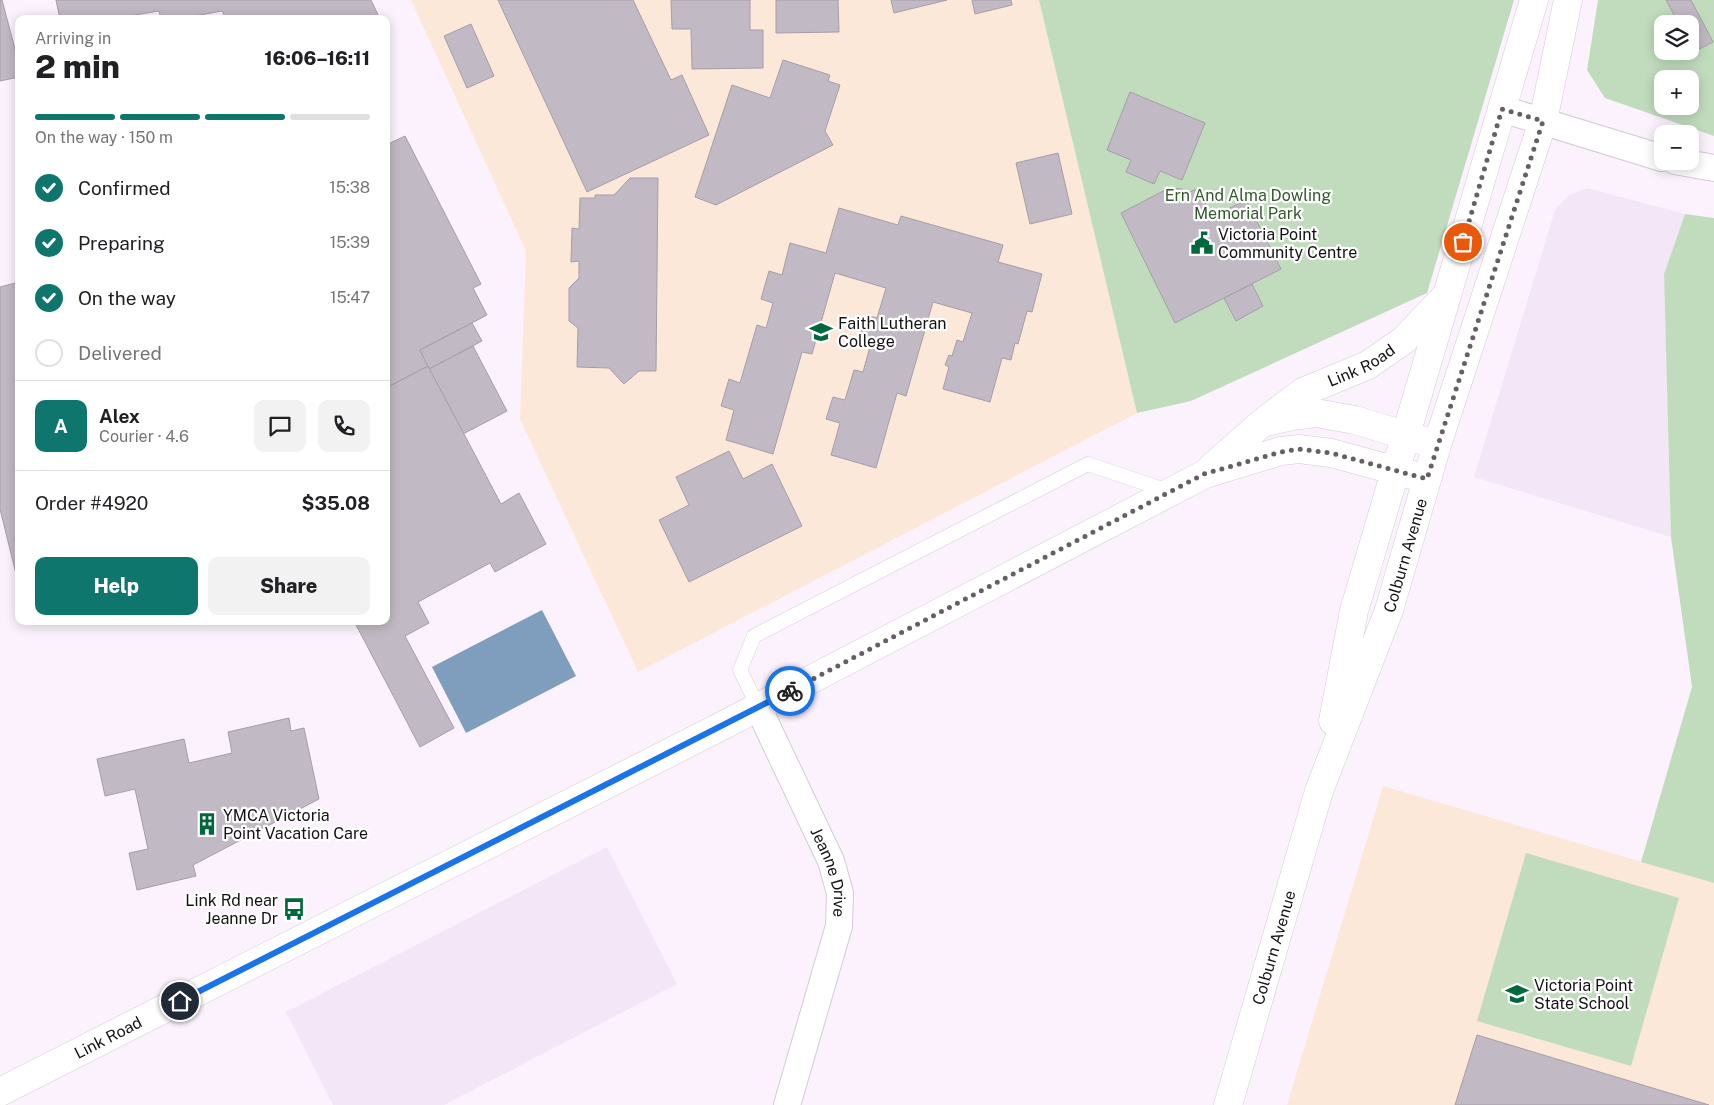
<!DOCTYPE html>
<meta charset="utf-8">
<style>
:root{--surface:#fff;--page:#f2f2f2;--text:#202124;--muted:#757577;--line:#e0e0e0;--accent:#0f766e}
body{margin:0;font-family:"Public Sans",sans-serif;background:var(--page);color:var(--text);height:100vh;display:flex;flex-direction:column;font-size:19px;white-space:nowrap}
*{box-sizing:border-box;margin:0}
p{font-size:16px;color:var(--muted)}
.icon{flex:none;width:28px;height:28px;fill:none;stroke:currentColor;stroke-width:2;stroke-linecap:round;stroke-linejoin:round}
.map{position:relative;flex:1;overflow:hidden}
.sheet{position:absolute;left:15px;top:15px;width:375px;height:610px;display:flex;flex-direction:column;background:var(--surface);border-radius:10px;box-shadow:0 2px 12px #0003}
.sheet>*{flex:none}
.buttons{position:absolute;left:1654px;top:15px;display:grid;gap:10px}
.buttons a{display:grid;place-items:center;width:45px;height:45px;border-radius:10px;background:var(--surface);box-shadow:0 2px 12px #0003;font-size:25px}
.pin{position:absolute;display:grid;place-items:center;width:42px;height:42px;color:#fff;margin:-21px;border:2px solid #fff;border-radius:50%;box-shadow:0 1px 5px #0007}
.courier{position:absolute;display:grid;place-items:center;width:50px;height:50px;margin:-25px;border:4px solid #1a73e8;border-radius:50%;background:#fff;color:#222;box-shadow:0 1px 6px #0007}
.head em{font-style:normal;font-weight:800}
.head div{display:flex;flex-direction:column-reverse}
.head{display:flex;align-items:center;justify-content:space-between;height:85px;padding:0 20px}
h1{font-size:32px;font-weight:800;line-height:38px}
.bar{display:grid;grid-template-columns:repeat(4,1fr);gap:8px 5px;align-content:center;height:60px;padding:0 20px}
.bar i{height:6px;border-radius:4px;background:var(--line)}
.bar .current{background:var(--accent)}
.bar p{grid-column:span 4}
.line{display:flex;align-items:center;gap:12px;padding:0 20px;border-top:1px solid var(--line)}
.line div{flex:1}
.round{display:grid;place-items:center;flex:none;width:52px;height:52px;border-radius:10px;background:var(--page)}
ol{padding:0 20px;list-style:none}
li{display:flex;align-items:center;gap:15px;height:55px}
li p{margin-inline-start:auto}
li .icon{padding:5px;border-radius:50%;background:var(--accent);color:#fff;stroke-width:4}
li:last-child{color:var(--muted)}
li i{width:28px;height:28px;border:2px solid var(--line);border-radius:50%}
.cta{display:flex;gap:10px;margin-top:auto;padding:10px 20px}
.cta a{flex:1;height:58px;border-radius:10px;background:var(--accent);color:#fff;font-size:20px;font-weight:800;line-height:58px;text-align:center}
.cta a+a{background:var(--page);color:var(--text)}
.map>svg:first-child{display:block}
</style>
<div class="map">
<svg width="1714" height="1105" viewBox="0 0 1714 1105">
<rect width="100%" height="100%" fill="#fbf2fd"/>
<g fill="#f3e6f7">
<path d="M1587,188l98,26 -21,60 7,263 -197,-60 81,-267 14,-15z"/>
<path d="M607,847l70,137 -233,121h-111l-47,-93z"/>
</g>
<g fill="#fbe8d8">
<path d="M411,0h628l98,413 -499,259 -118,-253 6,-168z"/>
<path d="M1383,786l331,97v222h-427z"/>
</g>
<g fill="#c1dcbd" fill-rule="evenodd">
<path d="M1039,0h475l-87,293 -236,108 -54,12z"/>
<path d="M1598,0h116v136l-109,-38 -18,-28zM1662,24h28v27h-28zM1662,79h28v27h-28z"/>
<path d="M1685,214l29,4v665l-73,-21 51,-175 -21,-150 -7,-263z"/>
<path d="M1526,853l153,45 -48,168 -154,-45z"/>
</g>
<path fill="#7f9dbd" d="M542,610l34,66 -110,57 -34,-66z"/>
<g fill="#c1b9c3" stroke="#a59ea8">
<path d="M0,0h2l17,64v13l-19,4z"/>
<path d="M56,0h315l9,19h-154l-4,-8 -44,8h-17l-2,-8 -48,8h-51z"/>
<path d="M498,0h135l38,80 11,-5 27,60 -122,57z"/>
<path d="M671,0h79v30h13v38l-71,1 -1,-40h-19z"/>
<path d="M776,0h62l1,32 -63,1z"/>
<path d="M891,0h56l-53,13z"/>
<path d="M972,0h39l1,5 -37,9z"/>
<path d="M1666,0h25l22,42 -20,10 -3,-6v-22h-11z"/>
<path d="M471,24l23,52 -27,12 -23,-52z"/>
<path d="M783,60l47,15 -2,6 12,4 -15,46 8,14 -117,60 -21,-8 37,-112 38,13z"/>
<path d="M1130,92l75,31 -23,57 -22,-9 -6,13 -28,-12 5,-12 -24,-10z"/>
<path d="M405,136l76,148 -8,4 14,27 -67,35 8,16 -42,22v-243z"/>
<path d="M1058,153l14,61 -42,10 -14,-61z"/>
<path d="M630,178h28l-2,193h-17l-15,13 -15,-16 -32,-1 1,-39 -9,-7v-33l10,-10v-17l-8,1 1,-34 7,1 1,-31h15v-3h19z"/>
<path d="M1169,188l13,1 3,6 13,-7 14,29 34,-17 35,69 -106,54 -54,-110z"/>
<path d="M839,208l59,17 3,-9 102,29 -5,17 44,12 -10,38 -5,-1 -9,33 -3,-1 -4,17 -9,-2 -12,44 -47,-13 6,-22 -4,-2 4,-10 3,1 5,-16 6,2 9,-29 -39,-11 -27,94 -9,-3 -21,75 -45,-13 9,-32 -14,-4 7,-22 12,3 9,-30 9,2 8,-29 -12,-4 7,-24 11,3 9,-30 -51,-15 -23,81 -10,-2 -29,102 -47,-14 8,-30 -13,-4 8,-27 11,4 17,-58 9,3 7,-25 -12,-4 8,-28 13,4 8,-32 36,10z"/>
<path d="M19,282v304l-19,-77v-222z"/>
<path d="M1252,284l11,22 -27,15 -12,-23z"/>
<path d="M472,323l10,18 -53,28 -9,-19z"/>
<path d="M473,346l34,65 -44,23 -34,-65z"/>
<path d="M428,366l73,138 18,-11 27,51 -51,28 -5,-9 -72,39 11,21 -24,13 49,92 -34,19 -66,-126h32v-233z"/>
<path d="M729,451l14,28 29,-15 30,62 -113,56 -30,-62 30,-15 -13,-28z"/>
<path d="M289,718l2,13 13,-3 15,71 -126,66 3,11 -59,14 -8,-37 19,-4 -13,-60 -30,7 -8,-37 87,-20 5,24 43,-10 -4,-21z"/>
<path d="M1477,1035l232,70h-254z"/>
</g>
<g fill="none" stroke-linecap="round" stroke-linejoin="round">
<defs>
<path id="lane" d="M758,707l-18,-37 14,-34 334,-172 83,28"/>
<g id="street">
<path d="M1502,109l160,49"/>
<path d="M1675,161l39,7"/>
<path id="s1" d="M758,707l73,154 9,32 -1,33 -52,179"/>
</g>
<g id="secondary">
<path id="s2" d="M1267,419l36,-27 65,-27 36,-25 40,-42"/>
<path d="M1211,468l51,-45 30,-7 24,-3 39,7 69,21"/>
<path d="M1333,721l21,-110 180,-611"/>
<path id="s3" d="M0,1092l716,-363 489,-255 76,-23 18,-2 32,4 96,26"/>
<path id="s4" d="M1228,1105l91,-314 70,-181 48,-165 106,-324 25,-121"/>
</g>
</defs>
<use href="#lane" stroke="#d3cbd5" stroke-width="15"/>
<use href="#street" stroke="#d3cbd5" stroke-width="28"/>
<use href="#secondary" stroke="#d3cbd5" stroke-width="29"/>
<use href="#lane" stroke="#fff" stroke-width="14"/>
<use href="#street" stroke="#fff" stroke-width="26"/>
<use href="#secondary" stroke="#fff" stroke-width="28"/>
</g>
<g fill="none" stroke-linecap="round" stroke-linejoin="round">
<path stroke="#666066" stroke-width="5" stroke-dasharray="0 9" d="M790,691l414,-217 77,-22 18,-3 32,4 96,26 116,-358 -41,-12 -39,133"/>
<path stroke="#1a73e8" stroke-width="6" d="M180,1001l610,-310"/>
</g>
<defs>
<symbol id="civic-bare" viewBox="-9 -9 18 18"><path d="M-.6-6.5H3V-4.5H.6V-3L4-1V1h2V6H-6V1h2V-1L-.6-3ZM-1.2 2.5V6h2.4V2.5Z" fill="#01683e" stroke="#fff" stroke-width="2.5" paint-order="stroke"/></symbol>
<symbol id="school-bare" viewBox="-9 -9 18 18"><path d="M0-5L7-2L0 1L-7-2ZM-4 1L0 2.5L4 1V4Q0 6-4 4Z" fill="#01683e" stroke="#fff" stroke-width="2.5" paint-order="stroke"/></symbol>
<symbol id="building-bare" viewBox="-9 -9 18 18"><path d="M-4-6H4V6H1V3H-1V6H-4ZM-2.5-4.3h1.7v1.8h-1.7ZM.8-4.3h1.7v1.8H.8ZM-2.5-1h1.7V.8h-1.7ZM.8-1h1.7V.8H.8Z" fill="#01683e" stroke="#fff" stroke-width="2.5" paint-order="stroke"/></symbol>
<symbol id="bus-bare" viewBox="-9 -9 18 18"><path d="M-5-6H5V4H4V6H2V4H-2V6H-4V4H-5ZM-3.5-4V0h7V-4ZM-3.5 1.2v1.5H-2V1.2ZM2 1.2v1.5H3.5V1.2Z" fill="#01683e" stroke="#fff" stroke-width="2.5" paint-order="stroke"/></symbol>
</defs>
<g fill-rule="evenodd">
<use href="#civic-bare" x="1186" y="227" width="32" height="32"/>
<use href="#school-bare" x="805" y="316" width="32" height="32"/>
<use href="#building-bare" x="191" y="808" width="32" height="32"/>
<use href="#bus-bare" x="278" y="893" width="32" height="32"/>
<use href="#school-bare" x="1501" y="978" width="32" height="32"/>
</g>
<g text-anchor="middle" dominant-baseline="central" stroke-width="4.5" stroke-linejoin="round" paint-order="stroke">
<g font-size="16" fill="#315b2b" stroke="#fff">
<text x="1248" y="195">Ern And Alma Dowling<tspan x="1248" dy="18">Memorial Park</tspan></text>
</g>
<g font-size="16" fill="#151215" stroke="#fff" text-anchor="start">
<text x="1218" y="234">Victoria Point<tspan x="1218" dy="18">Community Centre</tspan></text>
<text x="838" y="323">Faith Lutheran<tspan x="838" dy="18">College</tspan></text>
<text x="223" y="815">YMCA Victoria<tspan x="223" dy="18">Point Vacation Care</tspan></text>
<text x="278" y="900" text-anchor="end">Link Rd near<tspan x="278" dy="18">Jeanne Dr</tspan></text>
<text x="1534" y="985">Victoria Point<tspan x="1534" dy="18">State School</tspan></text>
</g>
<g font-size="16" fill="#151215" stroke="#fff">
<text stroke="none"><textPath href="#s2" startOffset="109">Link Road</textPath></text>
<text stroke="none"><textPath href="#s4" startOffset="578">Colburn Avenue</textPath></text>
<text stroke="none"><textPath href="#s1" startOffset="181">Jeanne Drive</textPath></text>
<text stroke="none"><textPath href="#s4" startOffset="164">Colburn Avenue</textPath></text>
<text stroke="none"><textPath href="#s3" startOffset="121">Link Road</textPath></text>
</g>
</g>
</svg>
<div class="buttons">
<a><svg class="icon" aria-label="layers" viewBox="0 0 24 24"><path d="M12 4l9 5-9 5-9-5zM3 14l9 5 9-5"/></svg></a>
<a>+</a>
<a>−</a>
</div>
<div class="pin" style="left:1463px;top:242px;background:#ea580c"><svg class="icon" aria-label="bag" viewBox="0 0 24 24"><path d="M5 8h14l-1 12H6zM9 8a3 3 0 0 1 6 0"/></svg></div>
<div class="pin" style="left:180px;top:1001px;background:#1f2937"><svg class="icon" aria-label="home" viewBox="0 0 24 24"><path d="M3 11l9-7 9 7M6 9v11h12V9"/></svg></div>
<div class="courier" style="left:790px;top:691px"><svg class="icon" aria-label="bike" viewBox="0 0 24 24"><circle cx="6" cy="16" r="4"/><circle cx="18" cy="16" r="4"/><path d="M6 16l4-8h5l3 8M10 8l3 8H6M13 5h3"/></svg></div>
<section class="sheet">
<div class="head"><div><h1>2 min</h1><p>Arriving in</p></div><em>16:06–16:11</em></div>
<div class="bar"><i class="current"></i><i class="current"></i><i class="current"></i><i></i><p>On the way · 150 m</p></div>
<ol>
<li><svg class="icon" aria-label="check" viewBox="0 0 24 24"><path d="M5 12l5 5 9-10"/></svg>Confirmed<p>15:38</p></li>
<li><svg class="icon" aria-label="check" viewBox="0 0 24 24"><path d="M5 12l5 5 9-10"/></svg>Preparing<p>15:39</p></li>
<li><svg class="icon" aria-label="check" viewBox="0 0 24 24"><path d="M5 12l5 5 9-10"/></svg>On the way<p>15:47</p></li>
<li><i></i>Delivered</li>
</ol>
<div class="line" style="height:90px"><b class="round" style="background:var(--accent);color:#fff">A</b><div><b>Alex</b><p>Courier · 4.6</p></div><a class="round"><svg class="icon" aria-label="chat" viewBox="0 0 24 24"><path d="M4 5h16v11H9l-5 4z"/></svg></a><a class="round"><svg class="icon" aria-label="phone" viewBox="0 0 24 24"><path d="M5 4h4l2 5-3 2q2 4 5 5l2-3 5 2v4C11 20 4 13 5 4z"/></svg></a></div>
<div class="line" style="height:65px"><div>Order #4920</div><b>$35.08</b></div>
<div class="cta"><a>Help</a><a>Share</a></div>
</section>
</div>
